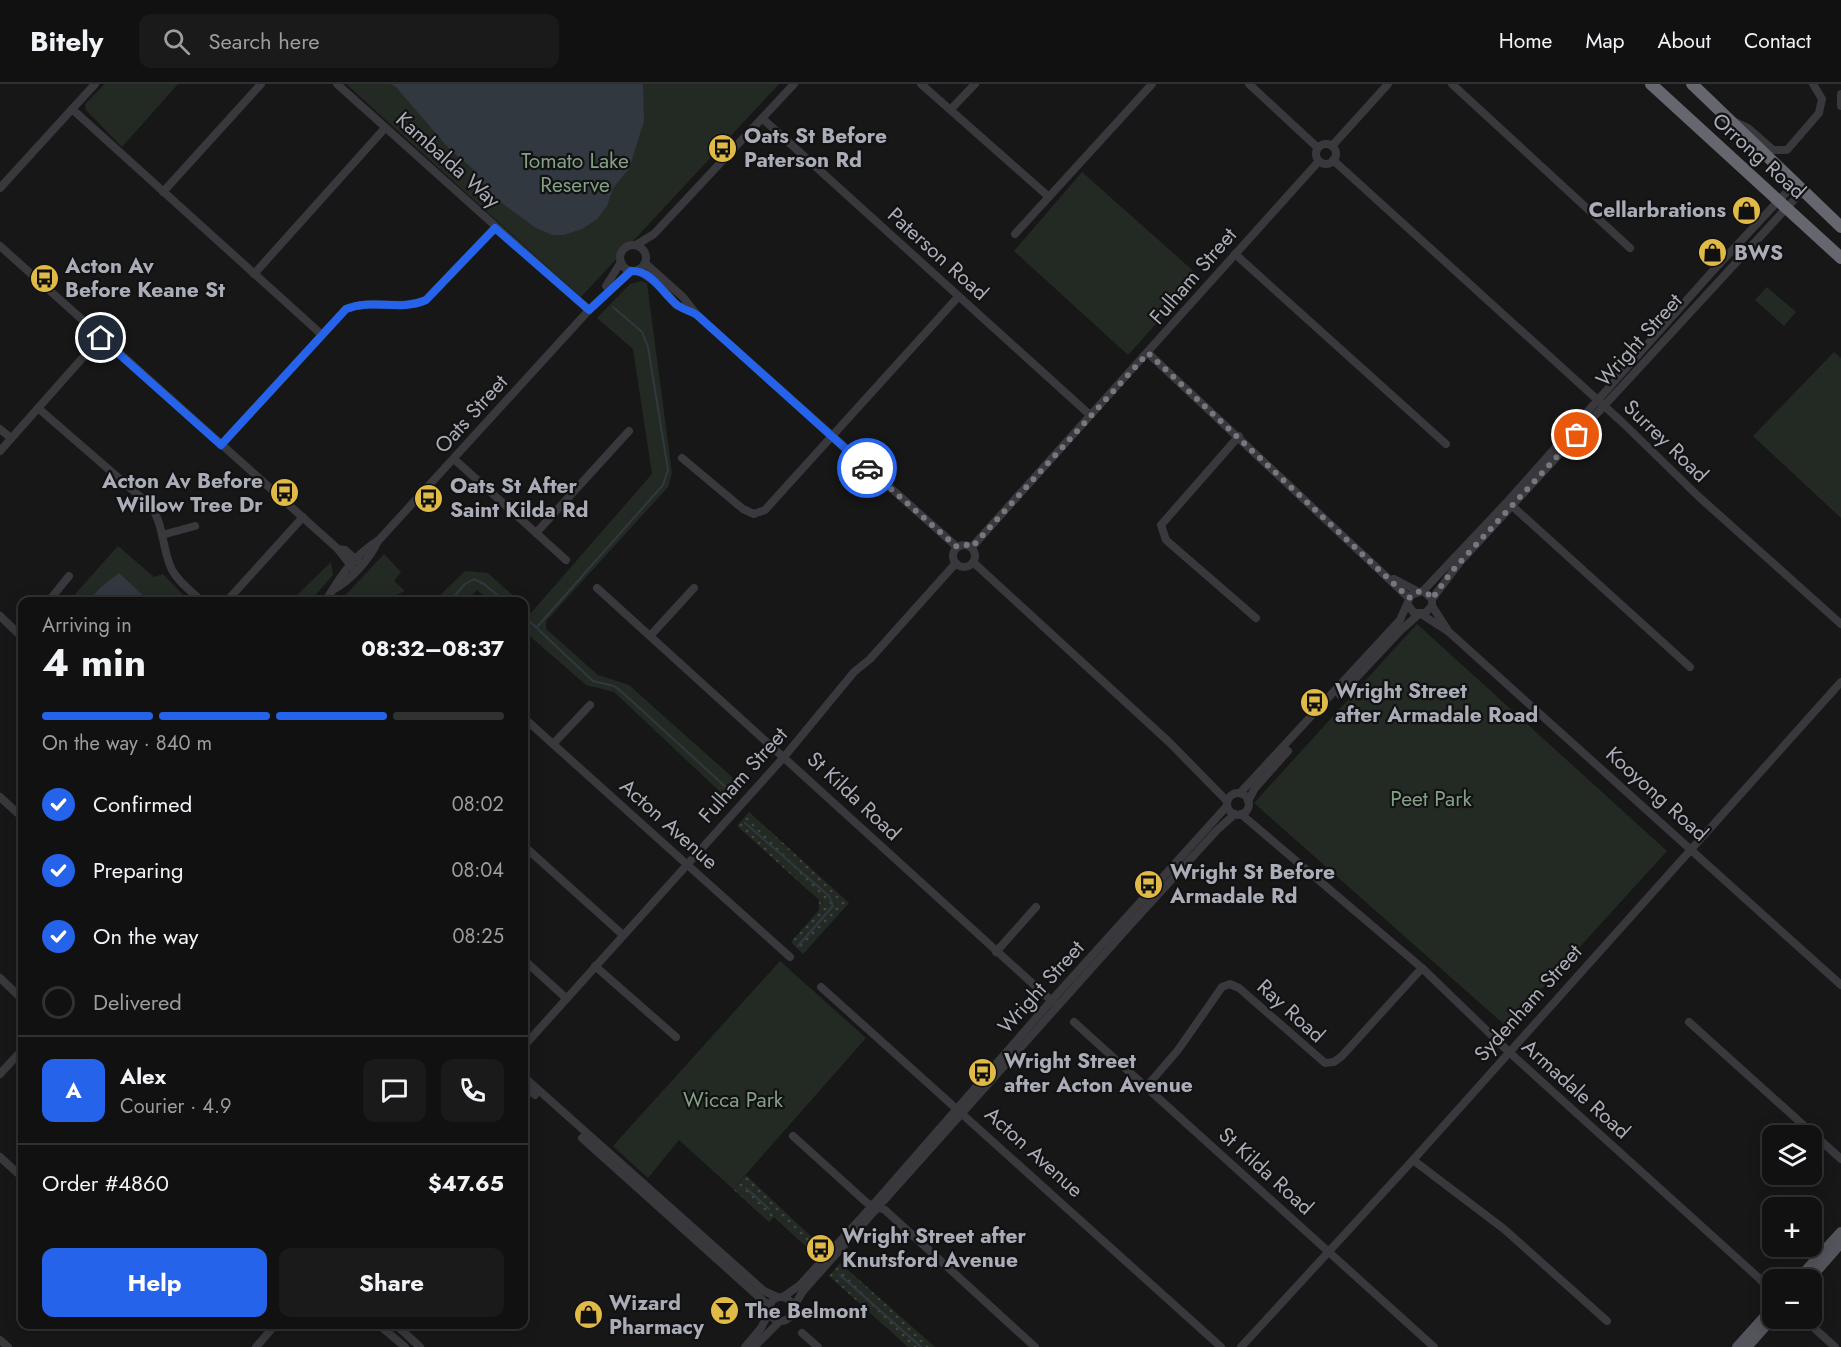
<!DOCTYPE html>
<meta charset="utf-8">
<style>
:root{--surface:#111112;--page:#1a1a1b;--text:#f1f3f6;--muted:#9c9d9f;--line:#303132;--accent:#2563eb}
body{margin:0;font-family:Jost,sans-serif;background:var(--page);color:var(--text);height:100vh;display:flex;flex-direction:column;font-size:22px;white-space:nowrap}
*{box-sizing:border-box;margin:0}
p{font-size:20px;color:var(--muted)}
.icon{flex:none;width:33px;height:33px;fill:none;stroke:currentColor;stroke-width:2;stroke-linecap:round;stroke-linejoin:round}
.map{position:relative;flex:1;overflow:hidden}
.side{position:absolute;left:18px;top:513px;width:510px;height:732px;display:flex;flex-direction:column;background:var(--surface);border-radius:12px;box-shadow:0 3px 15px #0003,0 0 0 2px var(--line)}
.side>*{flex:none}
.buttons{position:absolute;left:1762px;top:1041px;display:grid;gap:12px}
.buttons a{display:grid;place-items:center;width:60px;height:60px;border-radius:12px;background:var(--surface);box-shadow:0 3px 15px #0003,0 0 0 2px var(--line);font-size:30px}
.pin{position:absolute;display:grid;place-items:center;width:51px;height:51px;color:#fff;margin:-26px;border:3px solid #fff;border-radius:50%;box-shadow:0 2px 6px #0007}
.courier{position:absolute;display:grid;place-items:center;width:60px;height:60px;margin:-30px;border:4px solid #2563eb;border-radius:50%;background:#fff;color:#222;box-shadow:0 2px 8px #0007}
.head em{font-style:normal;font-weight:700}
.head div{display:flex;flex-direction:column-reverse}
.head{display:flex;align-items:center;justify-content:space-between;height:102px;padding:0 24px}
h1{font-size:39px;font-weight:700;line-height:45px}
.bar{display:grid;grid-template-columns:repeat(4,1fr);gap:9px 6px;align-content:center;height:72px;padding:0 24px}
.bar i{height:8px;border-radius:4px;background:var(--line)}
.bar .selected{background:var(--accent)}
.bar p{grid-column:span 4}
.line{display:flex;align-items:center;gap:15px;padding:0 24px;border-top:2px solid var(--line)}
.line div{flex:1}
.round{display:grid;place-items:center;flex:none;width:63px;height:63px;border-radius:12px;background:var(--page)}
ol{padding:0 24px;list-style:none}
li{display:flex;align-items:center;gap:18px;height:66px}
li p{margin-inline-start:auto}
li .icon{padding:6px;border-radius:50%;background:var(--accent);color:#fff;stroke-width:4}
li:last-child{color:var(--muted)}
li i{width:33px;height:33px;border:3px solid var(--line);border-radius:50%}
.primary-button{display:flex;gap:12px;margin-top:auto;padding:12px 24px}
.primary-button a{flex:1;height:69px;border-radius:12px;background:var(--accent);color:#fff;font-size:24px;font-weight:700;line-height:69px;text-align:center}
.primary-button a+a{background:var(--page);color:var(--text)}
header{display:flex;align-items:center;gap:36px;box-sizing:border-box;height:84px;padding:0 30px;background:var(--surface);border-bottom:2px solid var(--line)}
header strong{font-size:28px}
nav{display:flex;gap:33px;margin-inline-start:auto;font-size:21px}
.search{width:420px;height:54px;background:var(--page);display:flex;align-items:center;gap:15px;box-sizing:border-box;padding:0 21px;border-radius:12px;color:var(--muted);font-size:22px}
.map>svg:first-child{display:block}
</style>
<header>
<strong>Bitely</strong>
<div class="search"><svg class="icon" aria-label="search" viewBox="0 0 24 24"><circle cx="10" cy="10" r="6"/><path d="M15 15l6 6"/></svg>Search here</div>
<nav><a>Home</a><a>Map</a><a>About</a><a>Contact</a></nav>
</header>
<div class="map">
<svg width="1841" height="1263" viewBox="0 0 1841 1263">
<defs>
<pattern id="grass-dots" width="8" height="8" patternUnits="userSpaceOnUse" patternTransform="scale(1.5)"><rect width="8" height="8" fill="#232a24"/><path d="M2 2h.1M6 6h.1" fill="none" stroke="#404642" stroke-width="1.8" stroke-linecap="round"/></pattern>
</defs>
<rect width="100%" height="100%" fill="#171718"/>
<g fill="url(#grass-dots)">
<path d="M749,728l100,91 -46,51 -12,-12 28,-32v-10l-82,-74z"/>
<path d="M746,1091l76,72 -7,8 -41,-38 -5,5 -36,-33z"/>
<path d="M840,1179l95,84h-27l-79,-71z"/>
</g>
<g fill="#232a24">
<path d="M105,0h73l-56,63 -36,-37 -1,-6z"/>
<path d="M346,0h433l-198,213z"/>
<path d="M1082,88l117,104 -71,79 -114,-104z"/>
<path d="M641,197l6,2 25,190 -4,14 -122,134v8l52,46 31,10 103,92 5,14 -8,9 -115,-108 -28,-7 -62,-54v-25l7,7 121,-139 -19,-125 -36,-31 33,-34z"/>
<path d="M1767,203l29,25 -12,14 -29,-26z"/>
<path d="M1834,268l7,6v160l-88,-82z"/>
<path d="M118,462l36,31 9,-3 26,27 -121,1z"/>
<path d="M384,470l17,18 -7,9 11,10 -11,5 -1,5h-53z"/>
<path d="M331,478l2,13 -23,26h-19z"/>
<path d="M465,487l23,2 31,28h-29l-13,-11 -10,11h-33z"/>
<path d="M1417,540l250,227 -160,176 -253,-224z"/>
<path d="M780,877l86,77 -133,151 -54,-49 -31,38 -35,-32z"/>
</g>
<g fill="#313840">
<path d="M391,0h252l1,37 -15,48 -16,19 -6,18 -10,13 -15,10 -18,6h-12l-16,-7 -49,-36 -15,-24 -21,-17 -55,-64z"/>
<path d="M119,489l30,28h-61l12,-13z"/>
</g>
<g fill="none" stroke-linecap="round" stroke-linejoin="round">
<g stroke="#313840" stroke-width="2">
<path d="M449,518l16,-18 9,-5 10,5 22,18"/>
<path d="M524,532l69,65 21,5 8,6 107,98"/>
<path d="M537,543l126,-142 5,-15 -20,-123 -6,-15 -29,-25"/>
<path d="M745,739l84,73 4,10 -35,40"/>
<path d="M746,1104l23,21"/>
<path d="M840,1191l81,72"/>
</g>
<g stroke="#38383d" stroke-width="8">
<path d="M337,0l252,226"/>
<path d="M921,0l128,113"/>
<path d="M1249,0l69,64"/>
<path d="M1452,0l178,164"/>
<path d="M1841,10v12"/>
<path d="M952,24l23,-24"/>
<path d="M72,25l249,225"/>
<path d="M763,35l327,296"/>
<path d="M1737,39l11,5 25,22h14l32,-37 3,-14 -9,-15"/>
<circle cx="1326" cy="70" r="10"/>
<path d="M1332,62l56,-62"/>
<path d="M1333,76l290,263 75,73 143,128"/>
<path d="M0,104l95,-104"/>
<path d="M163,108l98,-108"/>
<path d="M1015,150l137,-150"/>
<circle cx="633" cy="174" r="13"/>
<path d="M636,161l18,-11 140,-150"/>
<path d="M0,162l338,303 17,22"/>
<path d="M1235,170l211,190"/>
<path d="M645,179l38,34 14,18 260,232"/>
<path d="M638,186l25,18 13,17 18,8"/>
<path d="M254,190l131,-146"/>
<path d="M606,202l15,-24"/>
<path d="M1148,269l261,245"/>
<path d="M38,324l113,98c13,19 11,44 21,64 7,13 20,22 31,32"/>
<path d="M0,345l11,9"/>
<path d="M1239,352l-78,89 5,15 90,78"/>
<path d="M221,361l125,-136c27,-11 53,2 80,-9l69,-72"/>
<path d="M0,367l101,-114"/>
<path d="M682,374l61,51 11,5 11,-4 193,-213"/>
<path d="M454,375l112,101"/>
<path d="M1510,420l180,163"/>
<path d="M536,449l93,-102"/>
<path d="M162,451l33,-9"/>
<circle cx="964" cy="472" r="11"/>
<path d="M972,463l347,-386"/>
<path d="M338,465l7,1 15,13"/>
<path d="M973,478l196,180 58,59"/>
<path d="M1394,495l23,12"/>
<path d="M597,504l457,415"/>
<path d="M333,506c18,-10 37,-31 45,-49"/>
<path d="M1423,507l84,-89 203,-228 86,-92"/>
<path d="M398,515l2,3"/>
<path d="M1432,515l28,-37 344,-373"/>
<path d="M48,518l21,-26"/>
<path d="M226,518l77,-85"/>
<path d="M325,518c15,-25 28,-46 54,-62l210,-230 42,-39"/>
<path d="M1432,522l15,23"/>
<path d="M1421,530l28,18 392,353"/>
<path d="M0,532l22,21"/>
<path d="M650,552l44,-48"/>
<path d="M1340,611l61,-65 18,-16"/>
<path d="M524,634l266,239"/>
<path d="M553,660l37,-39"/>
<path d="M1240,709l160,-173 11,-25 12,-4 9,8v7l-7,7h-11l-6,-8"/>
<circle cx="1238" cy="720" r="11"/>
<path d="M0,713l22,20"/>
<path d="M1248,717l7,-13 33,-37"/>
<path d="M1241,730l181,154 87,84 252,228 12,15"/>
<path d="M524,762l99,89"/>
<path d="M996,868l40,-45"/>
<path d="M524,876l42,38"/>
<path d="M595,882l81,71"/>
<path d="M0,894l22,21"/>
<path d="M821,903l400,360"/>
<path d="M1074,938l360,325"/>
<path d="M1689,938l152,137"/>
<path d="M524,962l260,-289 70,-85 16,-13 86,-96"/>
<path d="M0,990l22,-24"/>
<path d="M524,993l240,214 13,6"/>
<path d="M524,1002l11,9"/>
<path d="M1147,1002l31,-36 44,-63 8,-3 9,4 86,75 9,-1 8,-6 80,-88"/>
<path d="M793,1052l74,67 18,7 150,137"/>
<path d="M582,1054l187,168"/>
<path d="M0,1073l22,20"/>
<path d="M1413,1076l91,69 103,92"/>
<path d="M1761,1196l12,5"/>
<circle cx="781" cy="1225" r="12"/>
<path d="M783,1213l17,-12 73,-80 178,-204 176,-195"/>
<path d="M794,1222l9,-15 328,-367 86,-94 18,-16"/>
<path d="M1800,1234l13,9 22,20"/>
<path d="M378,1240l27,23"/>
<path d="M395,1240l25,23"/>
<path d="M802,1249l16,14"/>
<path d="M0,1256l8,7"/>
<path d="M256,1263l20,-23"/>
<path d="M745,1263l16,-19 8,-16"/>
<path d="M754,1263l26,-26"/>
<path d="M1241,1263l172,-187 428,-478"/>
</g>
<g stroke="#54555c" stroke-width="10">
<path d="M1797,1196l44,-48"/>
<path d="M1809,1196l32,-37"/>
<path d="M1737,1263l36,-40"/>
<path d="M1747,1263l26,-29"/>
</g>
<g stroke="#65666e" stroke-width="12">
<path d="M1651,0l190,174"/>
<path d="M1692,0l149,143"/>
</g>
</g>
<g fill="none" stroke-linecap="round" stroke-linejoin="round">
<path stroke="#77787f" stroke-width="6" stroke-dasharray="0 10.8" d="M867,384l90,79 10,-2 5,2 176,-194 261,245 11,-7 8,3 4,5 20,-28 125,-136"/>
<path stroke="#2563eb" stroke-width="8" d="M101,254l120,107 125,-136c27,-11 53,3 80,-9l69,-72 94,82 42,-39c21,-1 30,21 45,33 5,5 15,7 21,11l170,153"/>
</g>
<defs>
<symbol id="bus-disc" viewBox="-11 -11 22 22"><circle r="9.5" fill="#e0ba47" stroke="#121213"/><path d="M-5-6H5V4H4V6H2V4H-2V6H-4V4H-5ZM-3.5-4V0h7V-4ZM-3.5 1.2v1.5H-2V1.2ZM2 1.2v1.5H3.5V1.2Z" fill="#111"/></symbol>
<symbol id="shop-disc" viewBox="-11 -11 22 22"><circle r="9.5" fill="#e0ba47" stroke="#121213"/><path d="M-5-2.5h2.3a2.7 3.5 0 0 1 5.4 0H5L5.5 6h-11ZM-1.5-2.5h3a1.5 2.3 0 0 0-3 0Z" fill="#111"/></symbol>
<symbol id="bar-disc" viewBox="-11 -11 22 22"><circle r="9.5" fill="#e0ba47" stroke="#121213"/><path d="M-6-5H6L.8 .8V4.5H3.5V6h-7V4.5H-.8V.8Z" fill="#111"/></symbol>
</defs>
<g fill-rule="evenodd">
<use href="#bus-disc" x="706" y="48" width="33" height="33"/>
<use href="#shop-disc" x="1730" y="110" width="33" height="33"/>
<use href="#shop-disc" x="1696" y="152" width="33" height="33"/>
<use href="#bus-disc" x="28" y="178" width="33" height="33"/>
<use href="#bus-disc" x="268" y="392" width="33" height="33"/>
<use href="#bus-disc" x="412" y="398" width="33" height="33"/>
<use href="#bus-disc" x="1298" y="602" width="33" height="33"/>
<use href="#bus-disc" x="1132" y="784" width="33" height="33"/>
<use href="#bus-disc" x="966" y="972" width="33" height="33"/>
<use href="#bus-disc" x="804" y="1148" width="33" height="33"/>
<use href="#bar-disc" x="708" y="1210" width="33" height="33"/>
<use href="#shop-disc" x="572" y="1214" width="33" height="33"/>
</g>
<g text-anchor="middle" dominant-baseline="central" stroke-width="4.5" stroke-linejoin="round" paint-order="stroke">
<g font-size="21" font-weight="bold" fill="#aaadb7" stroke="#121213" text-anchor="start">
<text x="744" y="52">Oats St Before<tspan x="744" dy="24">Paterson Rd</tspan></text>
<text x="1726" y="126" text-anchor="end">Cellarbrations</text>
<text x="1734" y="169">BWS</text>
<text x="65" y="182">Acton Av<tspan x="65" dy="24">Before Keane St</tspan></text>
<text x="263" y="397" text-anchor="end">Acton Av Before<tspan x="263" dy="24">Willow Tree Dr</tspan></text>
<text x="450" y="402">Oats St After<tspan x="450" dy="24">Saint Kilda Rd</tspan></text>
<text x="1335" y="607">Wright Street<tspan x="1335" dy="24">after Armadale Road</tspan></text>
<text x="1170" y="788">Wright St Before<tspan x="1170" dy="24">Armadale Rd</tspan></text>
<text x="1004" y="977">Wright Street<tspan x="1004" dy="24">after Acton Avenue</tspan></text>
<text x="842" y="1152">Wright Street after<tspan x="842" dy="24">Knutsford Avenue</tspan></text>
<text x="609" y="1219">Wizard<tspan x="609" dy="24">Pharmacy</tspan></text>
<text x="745" y="1227">The Belmont</text>
</g>
<g font-size="21" fill="#aaadb7" stroke="#121213">
<text transform="translate(1759 72) rotate(42)">Orrong Road</text>
<text transform="translate(448 76) rotate(42)">Kambalda Way</text>
<text transform="translate(938 170) rotate(42)">Paterson Road</text>
<text transform="translate(1193 192) rotate(-49)">Fulham Street</text>
<text transform="translate(1639 256) rotate(-48)">Wright Street</text>
<text transform="translate(471 330) rotate(-48)">Oats Street</text>
<text transform="translate(1666 357) rotate(44)">Surrey Road</text>
<text transform="translate(743 691) rotate(-48)">Fulham Street</text>
<text transform="translate(1657 710) rotate(42)">Kooyong Road</text>
<text transform="translate(854 712) rotate(43)">St Kilda Road</text>
<text transform="translate(669 740) rotate(42)">Acton Avenue</text>
<text transform="translate(1041 903) rotate(-48)">Wright Street</text>
<text transform="translate(1528 919) rotate(-48)">Sydenham Street</text>
<text transform="translate(1291 927) rotate(42)">Ray Road</text>
<text transform="translate(1576 1005) rotate(42)">Armadale Road</text>
<text transform="translate(1034 1068) rotate(42)">Acton Avenue</text>
<text transform="translate(1266 1087) rotate(42)">St Kilda Road</text>
</g>
<g font-size="21" fill="#83a087" stroke="#121213">
<text x="575" y="77">Tomato Lake<tspan x="575" dy="24">Reserve</tspan></text>
<text x="1431" y="715">Peet Park</text>
<text x="733" y="1016">Wicca Park</text>
</g>
</g>
</svg>
<div class="buttons">
<a><svg class="icon" aria-label="layers" viewBox="0 0 24 24"><path d="M12 4l9 5-9 5-9-5zM3 14l9 5 9-5"/></svg></a>
<a>+</a>
<a>−</a>
</div>
<div class="pin" style="left:1577px;top:351px;background:#ea580c"><svg class="icon" aria-label="bag" viewBox="0 0 24 24"><path d="M5 8h14l-1 12H6zM9 8a3 3 0 0 1 6 0"/></svg></div>
<div class="pin" style="left:101px;top:254px;background:#1f2937"><svg class="icon" aria-label="home" viewBox="0 0 24 24"><path d="M3 11l9-7 9 7M6 9v11h12V9"/></svg></div>
<div class="courier" style="left:867px;top:384px"><svg class="icon" aria-label="car" viewBox="0 0 24 24"><path d="M5 17H2v-5l4-1 3-4h7l3 4 3 1v5h-3M9 17h6M6 11h13"/><circle cx="7" cy="17" r="2"/><circle cx="17" cy="17" r="2"/></svg></div>
<section class="side">
<div class="head"><div><h1>4 min</h1><p>Arriving in</p></div><em>08:32–08:37</em></div>
<div class="bar"><i class="selected"></i><i class="selected"></i><i class="selected"></i><i></i><p>On the way · 840 m</p></div>
<ol>
<li><svg class="icon" aria-label="check" viewBox="0 0 24 24"><path d="M5 12l5 5 9-10"/></svg>Confirmed<p>08:02</p></li>
<li><svg class="icon" aria-label="check" viewBox="0 0 24 24"><path d="M5 12l5 5 9-10"/></svg>Preparing<p>08:04</p></li>
<li><svg class="icon" aria-label="check" viewBox="0 0 24 24"><path d="M5 12l5 5 9-10"/></svg>On the way<p>08:25</p></li>
<li><i></i>Delivered</li>
</ol>
<div class="line" style="height:108px"><b class="round" style="background:var(--accent);color:#fff">A</b><div><b>Alex</b><p>Courier · 4.9</p></div><a class="round"><svg class="icon" aria-label="chat" viewBox="0 0 24 24"><path d="M4 5h16v11H9l-5 4z"/></svg></a><a class="round"><svg class="icon" aria-label="phone" viewBox="0 0 24 24"><path d="M5 4h4l2 5-3 2q2 4 5 5l2-3 5 2v4C11 20 4 13 5 4z"/></svg></a></div>
<div class="line" style="height:78px"><div>Order #4860</div><b>$47.65</b></div>
<div class="primary-button"><a>Help</a><a>Share</a></div>
</section>
</div>
